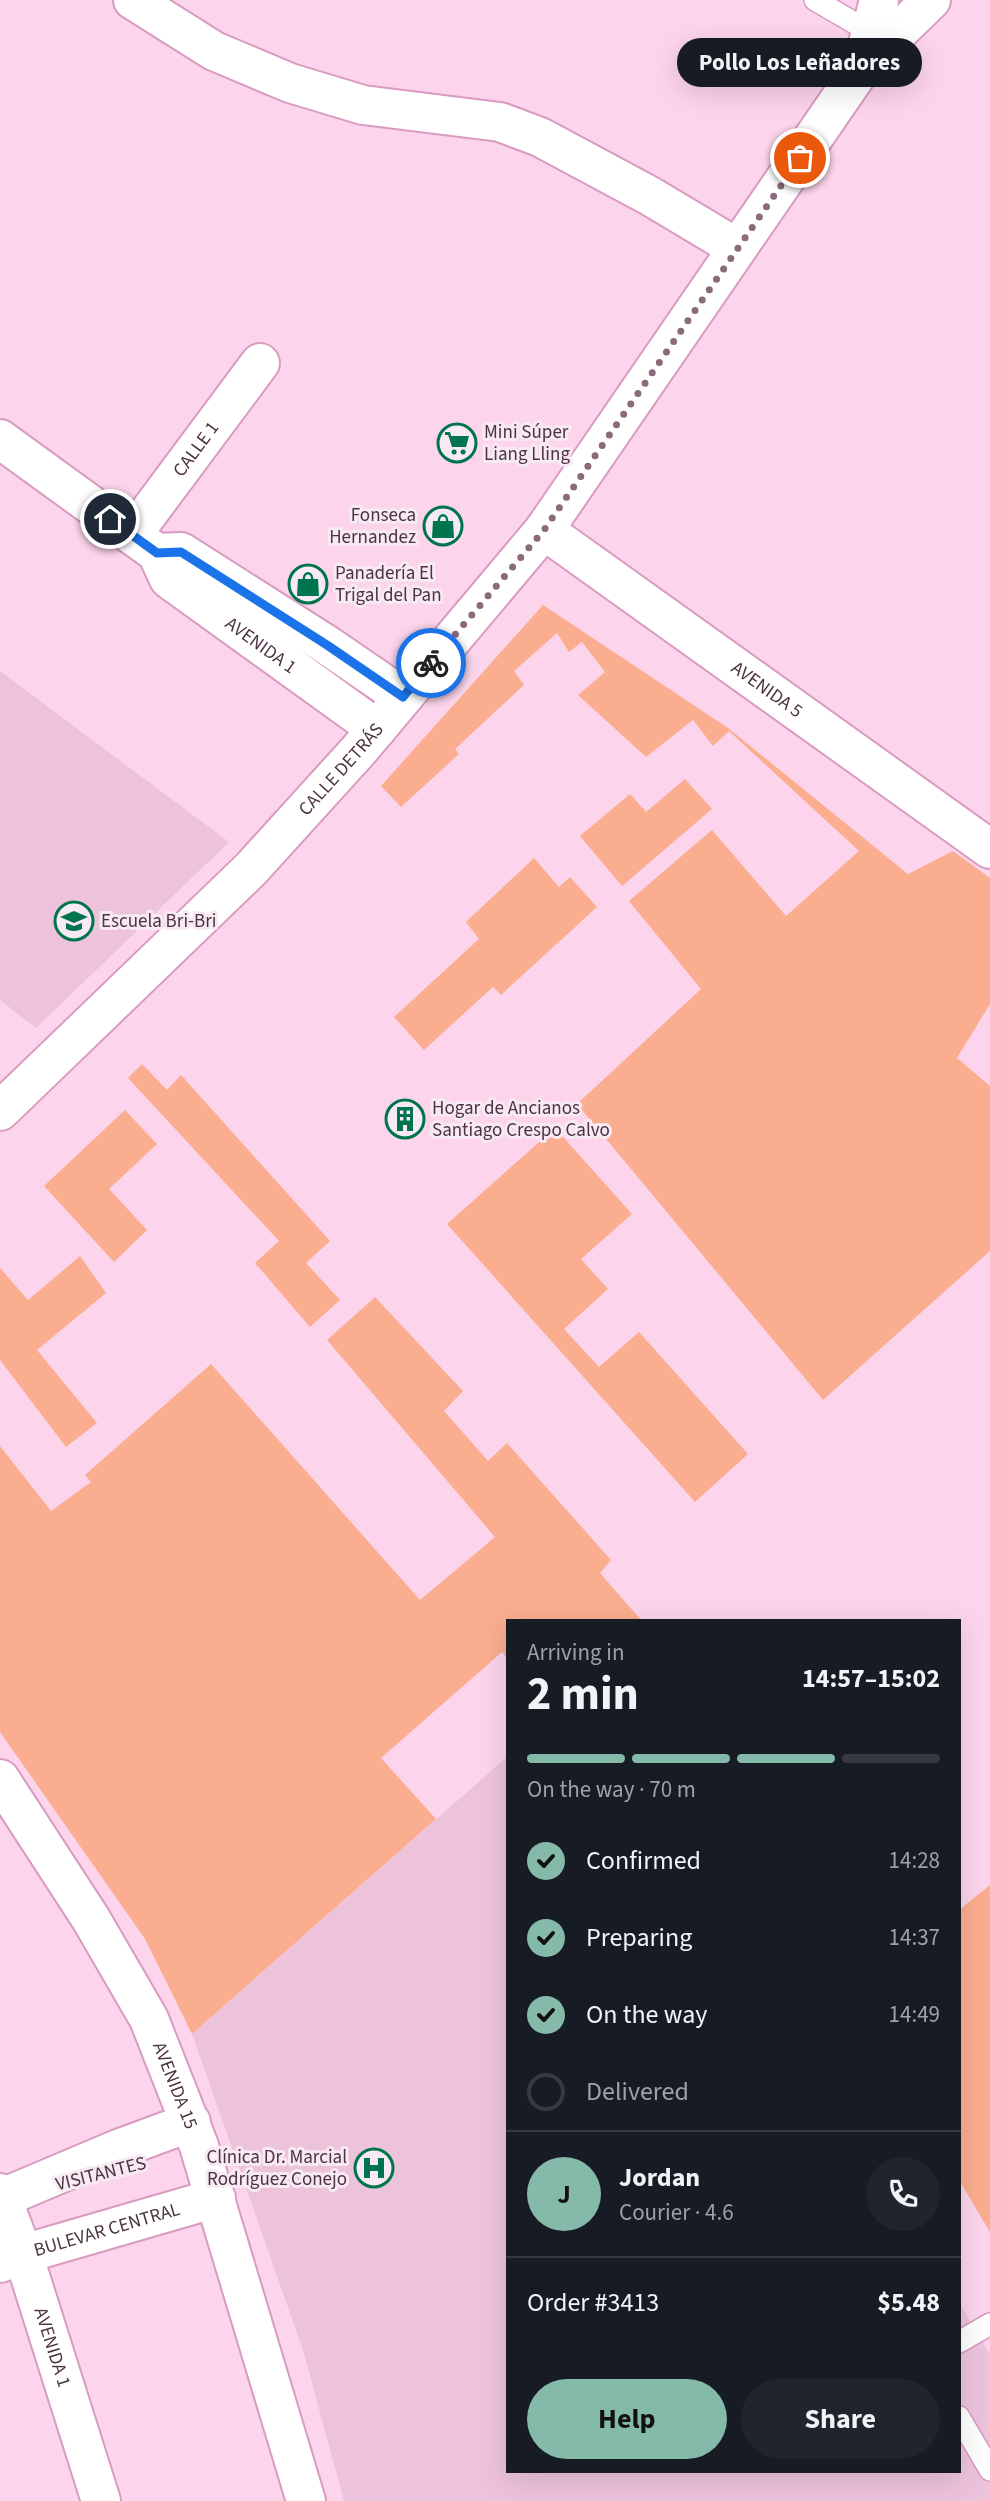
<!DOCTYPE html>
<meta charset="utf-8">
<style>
:root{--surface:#171b24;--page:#20242c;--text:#f1f3f6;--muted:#9ea1a6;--line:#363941;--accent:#85baaa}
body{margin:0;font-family:"Source Sans 3",sans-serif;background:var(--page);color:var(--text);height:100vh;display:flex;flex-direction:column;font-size:26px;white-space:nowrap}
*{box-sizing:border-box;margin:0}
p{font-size:23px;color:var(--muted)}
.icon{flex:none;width:38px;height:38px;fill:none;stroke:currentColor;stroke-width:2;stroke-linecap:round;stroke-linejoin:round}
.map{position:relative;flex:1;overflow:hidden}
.sheet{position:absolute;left:506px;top:1619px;width:455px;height:854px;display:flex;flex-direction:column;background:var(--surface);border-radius:0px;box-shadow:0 7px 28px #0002}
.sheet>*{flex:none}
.pin{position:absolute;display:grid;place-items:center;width:60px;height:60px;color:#fff;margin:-30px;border:4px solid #fff;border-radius:50%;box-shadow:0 2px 7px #0007}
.courier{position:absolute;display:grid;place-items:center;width:70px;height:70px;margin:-35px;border:5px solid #1a73e8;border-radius:50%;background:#fff;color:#222;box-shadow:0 2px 9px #0007}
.bubble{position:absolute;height:49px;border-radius:24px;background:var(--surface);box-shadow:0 7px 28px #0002;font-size:23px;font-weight:700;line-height:49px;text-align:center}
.headline em{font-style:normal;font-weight:700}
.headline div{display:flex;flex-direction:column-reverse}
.headline{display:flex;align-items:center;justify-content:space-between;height:119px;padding:0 21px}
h1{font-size:46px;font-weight:700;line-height:52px}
.bar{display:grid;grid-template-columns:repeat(4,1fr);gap:10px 7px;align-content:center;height:84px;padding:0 21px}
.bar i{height:9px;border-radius:5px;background:var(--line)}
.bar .active{background:var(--accent)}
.bar p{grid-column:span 4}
.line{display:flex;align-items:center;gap:18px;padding:0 21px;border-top:2px solid var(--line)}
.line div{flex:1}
.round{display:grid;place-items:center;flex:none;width:74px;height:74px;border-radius:37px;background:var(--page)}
ol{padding:0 21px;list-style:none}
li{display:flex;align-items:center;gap:21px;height:77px}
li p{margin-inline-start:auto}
li .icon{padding:7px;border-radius:50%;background:var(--accent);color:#111;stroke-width:4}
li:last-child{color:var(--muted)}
li i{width:38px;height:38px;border:4px solid var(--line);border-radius:50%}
.action{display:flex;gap:14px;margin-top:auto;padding:14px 21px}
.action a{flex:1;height:80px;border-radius:42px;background:var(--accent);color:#111;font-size:28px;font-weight:700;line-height:80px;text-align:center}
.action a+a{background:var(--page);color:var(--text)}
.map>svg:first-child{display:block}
</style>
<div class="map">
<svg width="990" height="2501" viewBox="0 0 990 2501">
<rect width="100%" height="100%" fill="#fcd4eb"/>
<g fill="#edc3db">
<path d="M0,671l229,171 -193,186 -36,-28z"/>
<path d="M507,1757l1,714h451v-169l31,53v146h-646l-40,-148 -112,-319z"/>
</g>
<g fill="#fbae8f">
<path d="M543,605l185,123 180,146 45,-23 37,27v126l-33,54 33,28v165l-167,149 -246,-296 124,-115 -72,-88 83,-71 74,86 73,-65 -130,-120 -16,15 -20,-26 -47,37 -68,-62 27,-23 -23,-30 -13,10 -12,-19 -43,38 10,14 -69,64 4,5 -58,53 -20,-21z"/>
<path d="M685,779l27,30 -90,77 -42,-50 50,-42 16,18z"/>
<path d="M534,858l25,29 11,-10 27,30 -96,88 -8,-8 -69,63 -30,-33 85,-78 -13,-17z"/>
<path d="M142,1064l25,26 14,-15 149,166 -24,22 34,37 -30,27 -55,-64 24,-22 -151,-163z"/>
<path d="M125,1110l32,34 -48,45 38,41 -33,32 -70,-76z"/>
<path d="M555,1128l77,86 -51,45 27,30 -44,40 35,38 40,-35 109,122 -53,48 -248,-278z"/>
<path d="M80,1256l26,37 -69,57 60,73 -31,24 -66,-87v-92l28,32z"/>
<path d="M375,1297l88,94 -19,20 44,50 19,-18 104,117 -11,13 41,47h-133l-1,38 -5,-6 -121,106 55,61 -244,215 -47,-95 -145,-207v-286l51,65 40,-29 -6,-7 126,-111 209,236 75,-63 -168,-197z"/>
<path d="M990,1885v347l-31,-52v-270z"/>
</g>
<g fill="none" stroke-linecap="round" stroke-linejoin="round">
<defs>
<g id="service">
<path d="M815,0l55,32"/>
<path d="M959,2342l31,-18"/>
<path d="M959,2417l31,53"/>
</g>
<g id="minor">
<path d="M133,0l81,51 76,32 73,22 137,17 40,15 110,59 87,52"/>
<path d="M862,67l69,-67"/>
<path id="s1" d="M0,439l157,114 12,26 208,150"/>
<path id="s2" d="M132,535l128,-172"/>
<path d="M157,553l24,-1 146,93 76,52"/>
<path id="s3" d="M0,1111l251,-242 108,-119 185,-220"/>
<path id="s4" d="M0,1779l91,140 58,100 50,127 107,355"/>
<path id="s5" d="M0,2193l23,61 78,247"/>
<path d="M0,2199l118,-50 73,-27"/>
<path id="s6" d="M0,2263l23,-9 193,-56"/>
</g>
<g id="tertiary">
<path id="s7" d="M879,0l-17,67 -318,463 446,319"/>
</g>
</defs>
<use href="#service" stroke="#d99bc1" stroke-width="24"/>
<use href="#minor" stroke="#d99bc1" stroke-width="42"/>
<use href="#tertiary" stroke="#d99bc1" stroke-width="42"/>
<use href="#service" stroke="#fff" stroke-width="21"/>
<use href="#minor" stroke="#fff" stroke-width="38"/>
<use href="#tertiary" stroke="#fff" stroke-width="38"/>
</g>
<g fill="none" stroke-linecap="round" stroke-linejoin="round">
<path stroke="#8a6b7e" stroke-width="7" stroke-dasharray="0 12.6" d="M431,663l113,-133 256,-372"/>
<path stroke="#1a73e8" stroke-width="9" d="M110,519l47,34 24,-1 146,93 76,52 28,-34"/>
</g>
<defs>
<symbol id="supermarket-ring" viewBox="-11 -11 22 22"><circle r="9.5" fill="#f8eaf2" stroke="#00744e" stroke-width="1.5"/><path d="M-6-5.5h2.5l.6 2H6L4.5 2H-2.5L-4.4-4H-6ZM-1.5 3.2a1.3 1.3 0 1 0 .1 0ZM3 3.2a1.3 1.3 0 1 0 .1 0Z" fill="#00744e"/></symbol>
<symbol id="shop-ring" viewBox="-11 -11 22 22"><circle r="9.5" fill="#f8eaf2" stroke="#00744e" stroke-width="1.5"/><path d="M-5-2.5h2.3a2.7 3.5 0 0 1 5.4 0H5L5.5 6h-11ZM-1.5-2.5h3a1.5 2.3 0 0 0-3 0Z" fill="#00744e"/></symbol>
<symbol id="school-ring" viewBox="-11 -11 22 22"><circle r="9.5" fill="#f8eaf2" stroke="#00744e" stroke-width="1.5"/><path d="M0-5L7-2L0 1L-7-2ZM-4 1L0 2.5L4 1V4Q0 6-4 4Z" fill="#00744e"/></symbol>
<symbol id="building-ring" viewBox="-11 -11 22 22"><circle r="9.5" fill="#f8eaf2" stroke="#00744e" stroke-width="1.5"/><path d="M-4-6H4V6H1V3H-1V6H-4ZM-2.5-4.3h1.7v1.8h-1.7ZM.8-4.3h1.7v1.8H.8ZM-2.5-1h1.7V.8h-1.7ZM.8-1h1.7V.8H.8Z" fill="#00744e"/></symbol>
<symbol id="hospital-ring" viewBox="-11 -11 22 22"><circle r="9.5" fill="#f8eaf2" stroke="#00744e" stroke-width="1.5"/><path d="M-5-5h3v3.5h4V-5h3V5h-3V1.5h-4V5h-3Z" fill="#00744e"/></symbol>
</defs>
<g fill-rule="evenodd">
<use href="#supermarket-ring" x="435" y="421" width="44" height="44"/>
<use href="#shop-ring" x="421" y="504" width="44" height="44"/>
<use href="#shop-ring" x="286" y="562" width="44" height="44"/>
<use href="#school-ring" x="52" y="899" width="44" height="44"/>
<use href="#building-ring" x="383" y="1097" width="44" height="44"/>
<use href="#hospital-ring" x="352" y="2146" width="44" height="44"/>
</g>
<g text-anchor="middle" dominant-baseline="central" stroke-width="6" stroke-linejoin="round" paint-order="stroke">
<g font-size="19" fill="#4d3343" stroke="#f8eaf2" text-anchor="start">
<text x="484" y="432">Mini Súper<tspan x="484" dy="22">Liang Lling</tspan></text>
<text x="416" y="515" text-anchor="end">Fonseca<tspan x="416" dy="22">Hernandez</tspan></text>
<text x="335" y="573">Panadería El<tspan x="335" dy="22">Trigal del Pan</tspan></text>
<text x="101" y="921">Escuela Bri-Bri</text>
<text x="432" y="1108">Hogar de Ancianos<tspan x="432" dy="22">Santiago Crespo Calvo</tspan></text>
<text x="347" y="2157" text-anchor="end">Clínica Dr. Marcial<tspan x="347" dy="22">Rodríguez Conejo</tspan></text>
</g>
<g font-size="19" fill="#4d3343" stroke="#f8eaf2">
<text stroke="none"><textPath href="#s2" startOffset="107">CALLE 1</textPath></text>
<text stroke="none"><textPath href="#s1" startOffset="336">AVENIDA 1</textPath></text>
<text stroke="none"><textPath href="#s7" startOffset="905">AVENIDA 5</textPath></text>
<text stroke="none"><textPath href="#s3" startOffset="483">CALLE DETRÁS</textPath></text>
<text stroke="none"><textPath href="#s4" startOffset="354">AVENIDA 15</textPath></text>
<text transform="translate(101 2174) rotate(-14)">VISITANTES</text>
<text stroke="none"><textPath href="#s6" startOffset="112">BULEVAR CENTRAL</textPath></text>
<text stroke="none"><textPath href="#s5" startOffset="163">AVENIDA 1</textPath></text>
</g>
</g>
</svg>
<div class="pin" style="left:800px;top:158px;background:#ea580c"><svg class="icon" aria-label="bag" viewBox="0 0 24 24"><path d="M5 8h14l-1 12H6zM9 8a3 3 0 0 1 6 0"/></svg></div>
<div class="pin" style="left:110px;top:519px;background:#1f2937"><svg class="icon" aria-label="home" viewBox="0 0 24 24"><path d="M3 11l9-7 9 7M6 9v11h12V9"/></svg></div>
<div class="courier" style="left:431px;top:663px"><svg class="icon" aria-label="bike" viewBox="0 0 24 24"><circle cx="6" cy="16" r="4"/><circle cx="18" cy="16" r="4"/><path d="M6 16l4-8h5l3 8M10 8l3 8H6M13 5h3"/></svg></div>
<div class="bubble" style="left:677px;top:38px;width:245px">Pollo Los Leñadores</div>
<section class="sheet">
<div class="headline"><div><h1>2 min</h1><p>Arriving in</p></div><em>14:57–15:02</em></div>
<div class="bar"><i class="active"></i><i class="active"></i><i class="active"></i><i></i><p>On the way · 70 m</p></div>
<ol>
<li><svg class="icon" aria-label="check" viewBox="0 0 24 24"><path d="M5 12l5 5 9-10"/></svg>Confirmed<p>14:28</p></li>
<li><svg class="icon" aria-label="check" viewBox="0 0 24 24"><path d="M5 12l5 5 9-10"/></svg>Preparing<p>14:37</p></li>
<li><svg class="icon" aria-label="check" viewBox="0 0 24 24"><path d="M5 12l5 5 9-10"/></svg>On the way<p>14:49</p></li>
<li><i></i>Delivered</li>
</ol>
<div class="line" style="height:126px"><b class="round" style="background:var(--accent);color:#111">J</b><div><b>Jordan</b><p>Courier · 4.6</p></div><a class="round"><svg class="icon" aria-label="phone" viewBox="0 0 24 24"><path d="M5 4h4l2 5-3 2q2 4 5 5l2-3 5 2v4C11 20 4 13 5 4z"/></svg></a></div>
<div class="line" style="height:91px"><div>Order #3413</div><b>$5.48</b></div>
<div class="action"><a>Help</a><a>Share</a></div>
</section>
</div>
